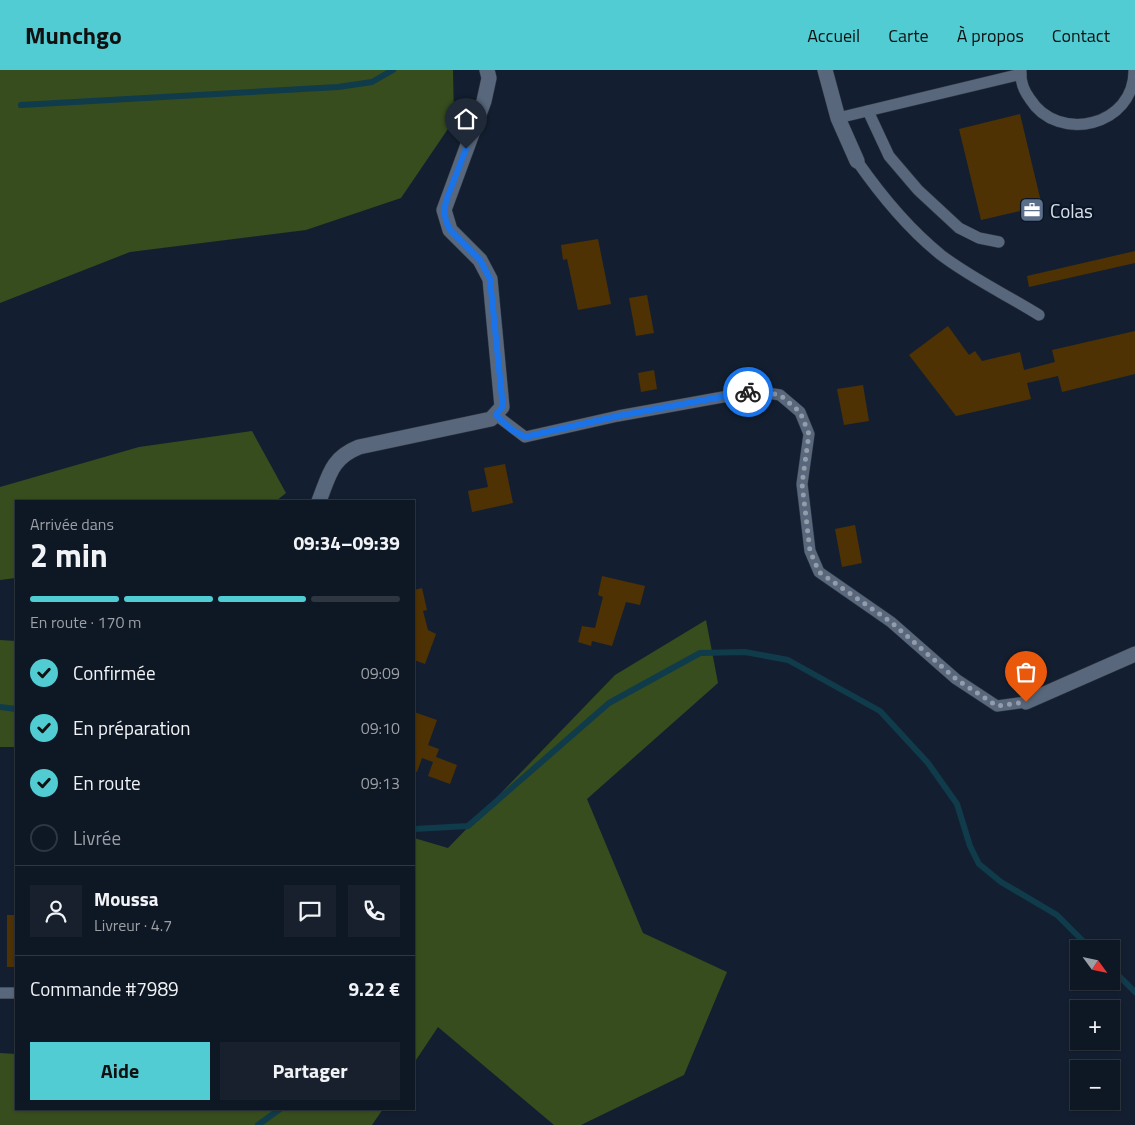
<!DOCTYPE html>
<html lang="fr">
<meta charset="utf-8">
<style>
:root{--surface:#0e1724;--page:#17202c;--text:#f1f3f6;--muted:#9b9fa6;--line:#2e3641;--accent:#51ccd3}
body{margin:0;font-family:"Titillium Web",sans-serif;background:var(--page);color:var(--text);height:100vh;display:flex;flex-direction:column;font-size:19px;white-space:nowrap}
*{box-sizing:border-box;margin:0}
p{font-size:16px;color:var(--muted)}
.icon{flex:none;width:28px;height:28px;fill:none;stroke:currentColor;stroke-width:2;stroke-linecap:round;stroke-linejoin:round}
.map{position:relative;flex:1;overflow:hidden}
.side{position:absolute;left:15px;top:430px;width:400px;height:610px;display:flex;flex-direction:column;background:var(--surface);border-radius:0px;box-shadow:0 1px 4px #0004,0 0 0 1px var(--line)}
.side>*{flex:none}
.needle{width:32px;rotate:123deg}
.buttons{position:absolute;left:1070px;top:870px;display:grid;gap:10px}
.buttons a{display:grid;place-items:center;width:50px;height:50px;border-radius:0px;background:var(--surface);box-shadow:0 1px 4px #0004,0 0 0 1px var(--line);font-size:25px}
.pin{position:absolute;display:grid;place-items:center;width:42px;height:42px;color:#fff;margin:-51px -21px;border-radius:50% 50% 50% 0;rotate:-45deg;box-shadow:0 0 5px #0007}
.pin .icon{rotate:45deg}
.courier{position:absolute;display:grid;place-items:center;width:50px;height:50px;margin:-25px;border:4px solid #1a73e8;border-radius:50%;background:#fff;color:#222;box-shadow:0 1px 6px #0007}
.headline em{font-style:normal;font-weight:700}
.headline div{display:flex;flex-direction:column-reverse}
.headline{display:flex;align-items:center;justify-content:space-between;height:85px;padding:0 15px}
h1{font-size:32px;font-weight:700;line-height:38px}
.bar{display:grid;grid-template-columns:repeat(4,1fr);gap:8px 5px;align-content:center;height:60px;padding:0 15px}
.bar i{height:6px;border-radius:4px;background:var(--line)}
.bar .selected{background:var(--accent)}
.bar p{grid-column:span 4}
.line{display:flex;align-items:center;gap:12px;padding:0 15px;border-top:1px solid var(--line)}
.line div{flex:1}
.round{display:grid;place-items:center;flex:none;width:52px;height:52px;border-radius:0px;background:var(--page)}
ol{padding:0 15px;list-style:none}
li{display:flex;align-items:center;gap:15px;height:55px}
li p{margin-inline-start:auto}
li .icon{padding:5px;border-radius:50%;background:var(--accent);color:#111;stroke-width:4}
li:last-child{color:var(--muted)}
li i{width:28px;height:28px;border:2px solid var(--line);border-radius:50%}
.button{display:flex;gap:10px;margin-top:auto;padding:10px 15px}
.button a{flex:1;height:58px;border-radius:0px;background:var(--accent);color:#111;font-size:20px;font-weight:700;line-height:58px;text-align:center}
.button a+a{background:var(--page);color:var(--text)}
header{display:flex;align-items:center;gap:30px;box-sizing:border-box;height:70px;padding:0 25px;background:var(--accent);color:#111}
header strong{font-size:24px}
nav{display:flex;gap:28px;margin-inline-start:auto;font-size:18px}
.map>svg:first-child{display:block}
</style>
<header>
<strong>Munchgo</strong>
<nav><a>Accueil</a><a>Carte</a><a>À propos</a><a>Contact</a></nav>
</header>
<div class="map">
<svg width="1135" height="1055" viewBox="0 0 1135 1055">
<rect width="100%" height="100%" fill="#131f30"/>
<g fill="#374d1e">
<path d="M0,0h453l1,50 -53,78 -95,32 -176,22 -130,51z"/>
<path d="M252,361l34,62 -10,8h-260v77l-16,2v-93l139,-40z"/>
<path d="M706,550l12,63 -131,116 56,134 84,39 -43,103 -103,50h-27l-116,-98 -24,36v-225l34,10 167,-173z"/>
<path d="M0,570l16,1v106h-16z"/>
<path d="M0,983l16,1v55h367l-11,16h-372z"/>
</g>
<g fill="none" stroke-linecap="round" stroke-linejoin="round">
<g stroke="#103b4a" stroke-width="6">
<path d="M21,35l317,-18 34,-5 21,-12"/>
<path d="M0,637l16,2"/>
<path d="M414,759l54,-3 141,-123 91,-50 45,-1 43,8 92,51 48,52 29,41 13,42 9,18 22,18 56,33 34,34"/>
<path d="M1111,898l24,24"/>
<path d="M258,1055l22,-16"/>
</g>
</g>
<g fill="#4e3204">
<path d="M1020,44l22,92 -61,14 -22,-91z"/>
<path d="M598,169l13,65 -33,6 -11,-51 -4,1 -2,-15z"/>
<path d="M1135,181v12l-106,24 -2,-11z"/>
<path d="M647,225l7,38 -18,3 -7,-38z"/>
<path d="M948,256l21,29 6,-4 7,10 38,-9 4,18 31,-8 -3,-12 83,-19v43l-73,18 -4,-16 -31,7 4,16 -75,17 -47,-61z"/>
<path d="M654,300l3,19 -16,3 -3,-19z"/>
<path d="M863,315l6,36 -25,4 -7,-36z"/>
<path d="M505,394l8,39 -41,9 -4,-21 20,-4 -4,-19z"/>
<path d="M855,455l7,38 -20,4 -7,-38z"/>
<path d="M602,506l43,10 -5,19 -14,-3 -14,44 -20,-5 -1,5 -13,-4 4,-16 13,2 8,-31 -5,-2z"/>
<path d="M422,518l5,22 -4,1 5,19 8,4 -11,30 -11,-4v-70z"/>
<path d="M414,642l23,8 -9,25 11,4 -3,8 21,8 -7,19 -22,-8 5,-14 -11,-4 -5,14 -3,-1z"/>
<rect x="7" y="845" width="9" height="52"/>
</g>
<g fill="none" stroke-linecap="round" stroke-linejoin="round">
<defs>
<g id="service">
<path d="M1021,0c-1,10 3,21 9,29 28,45 105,27 104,-29"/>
<path d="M868,41l21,45 29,34 41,38 20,10 20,4"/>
<path d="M838,48l183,-44"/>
<path d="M857,91c23,33 53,69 84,94 30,23 66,40 98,60"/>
<path d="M496,345l29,22 93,-21 138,-25 24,4 20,17 9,22 -7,50 8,67 9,21 72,50 65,57 41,27 29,-4"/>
<path d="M0,923h16"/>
</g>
<g id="minor">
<path d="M825,0l13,48 19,43"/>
<path d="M319,431c10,-25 12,-43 40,-54l132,-28 11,-12 -12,-128 -10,-19 -30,-30 -6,-20 40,-109 5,-23 -2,-8"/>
<path d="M1026,632l109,-48"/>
</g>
</defs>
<use href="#service" stroke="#303846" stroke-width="12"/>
<use href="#minor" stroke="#303846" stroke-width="16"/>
<use href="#service" stroke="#58677b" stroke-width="11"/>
<use href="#minor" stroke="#58677b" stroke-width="15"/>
</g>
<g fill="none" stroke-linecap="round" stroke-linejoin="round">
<path stroke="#939caa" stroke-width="5" stroke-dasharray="0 9" d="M748,322l8,-1 24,4 20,17 9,22 -7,50 4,33 4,34 9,21 72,50 65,57 41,27 29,-4"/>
<path stroke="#1a73e8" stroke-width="6" d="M466,79l-19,49 -3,12 2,11 4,9 30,30 10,19 12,119v9l-6,8 16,15 13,7 93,-21 130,-24"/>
</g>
<defs>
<symbol id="office-square" viewBox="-11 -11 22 22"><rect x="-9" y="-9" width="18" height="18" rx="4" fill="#5c6f8a" stroke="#0a1626"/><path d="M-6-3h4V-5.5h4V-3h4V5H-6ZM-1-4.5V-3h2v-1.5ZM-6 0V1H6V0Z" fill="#fff"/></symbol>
</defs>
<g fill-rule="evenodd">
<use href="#office-square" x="1018" y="126" width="28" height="28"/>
</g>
<g text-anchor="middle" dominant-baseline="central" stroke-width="4.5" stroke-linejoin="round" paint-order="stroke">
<g font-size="19" fill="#d8e0ec" stroke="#0a1626" text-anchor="start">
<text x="1050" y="140">Colas</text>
</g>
</g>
</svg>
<div class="buttons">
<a><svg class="needle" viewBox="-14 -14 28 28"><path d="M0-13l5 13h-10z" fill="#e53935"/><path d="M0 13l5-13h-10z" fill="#9b9fa6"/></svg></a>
<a>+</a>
<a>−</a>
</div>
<div class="pin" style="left:1026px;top:632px;background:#ea580c"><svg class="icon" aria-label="bag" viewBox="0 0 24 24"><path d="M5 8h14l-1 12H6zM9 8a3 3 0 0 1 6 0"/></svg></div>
<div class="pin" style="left:466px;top:79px;background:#1f2937"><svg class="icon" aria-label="home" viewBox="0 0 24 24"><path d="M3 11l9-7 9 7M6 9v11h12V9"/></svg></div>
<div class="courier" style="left:748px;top:322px"><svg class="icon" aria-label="bike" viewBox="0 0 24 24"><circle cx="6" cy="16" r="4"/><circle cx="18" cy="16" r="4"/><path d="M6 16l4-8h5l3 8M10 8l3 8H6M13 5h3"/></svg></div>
<section class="side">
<div class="headline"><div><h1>2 min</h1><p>Arrivée dans</p></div><em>09:34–09:39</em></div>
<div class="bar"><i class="selected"></i><i class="selected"></i><i class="selected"></i><i></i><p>En route · 170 m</p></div>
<ol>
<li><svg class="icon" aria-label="check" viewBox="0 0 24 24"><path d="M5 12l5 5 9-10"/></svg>Confirmée<p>09:09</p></li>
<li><svg class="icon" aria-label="check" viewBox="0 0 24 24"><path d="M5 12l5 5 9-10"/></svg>En préparation<p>09:10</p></li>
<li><svg class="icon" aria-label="check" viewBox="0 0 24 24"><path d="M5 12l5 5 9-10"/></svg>En route<p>09:13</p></li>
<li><i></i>Livrée</li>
</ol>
<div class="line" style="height:90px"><a class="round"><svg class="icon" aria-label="person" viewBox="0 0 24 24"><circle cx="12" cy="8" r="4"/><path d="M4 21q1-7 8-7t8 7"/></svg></a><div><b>Moussa</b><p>Livreur · 4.7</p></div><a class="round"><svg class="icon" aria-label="chat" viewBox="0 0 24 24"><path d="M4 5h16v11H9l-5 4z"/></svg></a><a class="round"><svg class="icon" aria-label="phone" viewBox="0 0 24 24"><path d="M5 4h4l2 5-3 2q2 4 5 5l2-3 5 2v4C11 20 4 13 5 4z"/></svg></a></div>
<div class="line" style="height:65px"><div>Commande #7989</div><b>9.22 €</b></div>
<div class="button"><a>Aide</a><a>Partager</a></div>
</section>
</div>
